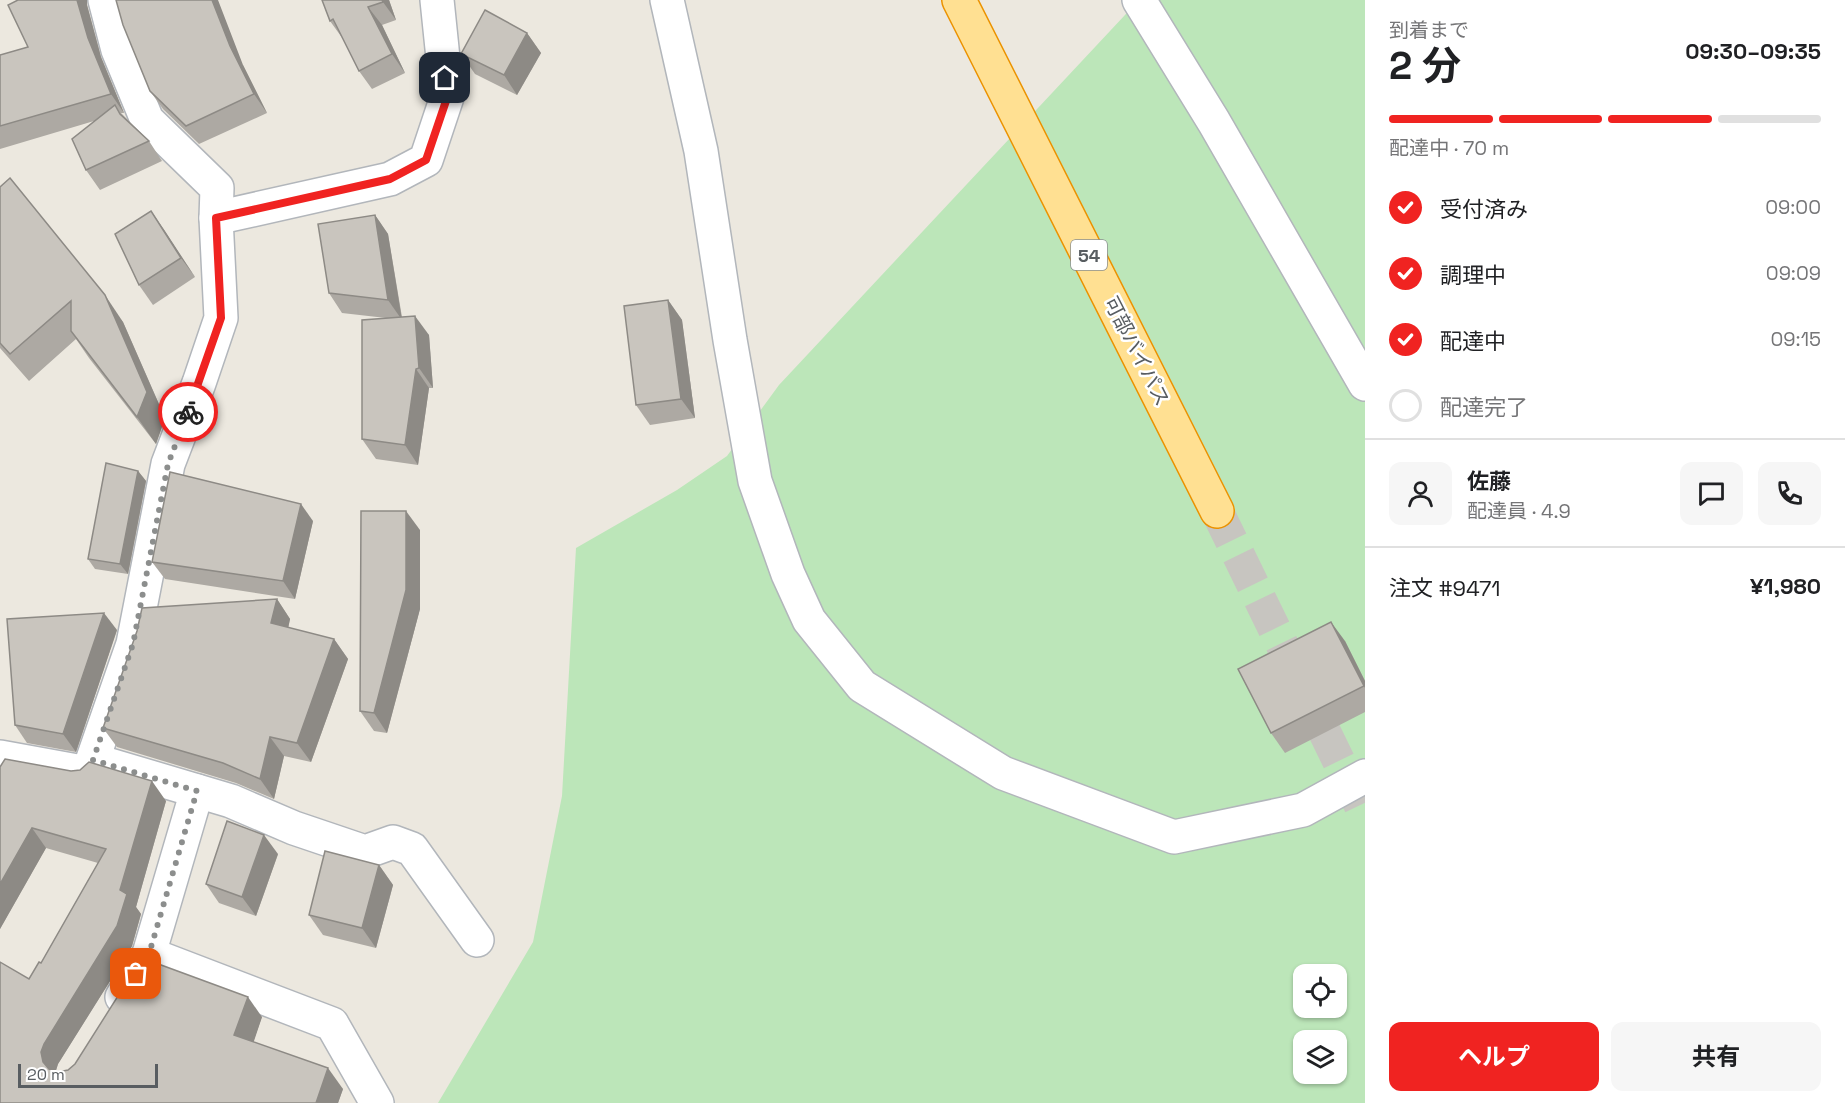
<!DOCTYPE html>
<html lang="ja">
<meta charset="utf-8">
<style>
:root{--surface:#fff;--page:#f6f6f6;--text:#202124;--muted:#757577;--line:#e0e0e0;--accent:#f02321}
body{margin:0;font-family:"Space Grotesk","Noto Sans JP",sans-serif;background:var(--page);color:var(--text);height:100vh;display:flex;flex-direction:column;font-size:22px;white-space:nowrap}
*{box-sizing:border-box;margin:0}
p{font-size:20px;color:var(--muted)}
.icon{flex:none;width:33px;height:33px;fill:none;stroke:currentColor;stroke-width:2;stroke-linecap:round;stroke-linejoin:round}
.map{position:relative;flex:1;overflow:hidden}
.panel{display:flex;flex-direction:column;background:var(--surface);width:480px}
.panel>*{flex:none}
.tools{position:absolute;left:1293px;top:964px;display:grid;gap:12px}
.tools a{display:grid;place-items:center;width:54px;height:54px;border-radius:12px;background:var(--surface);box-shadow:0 2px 4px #0004;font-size:30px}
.scale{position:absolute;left:18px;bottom:15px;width:140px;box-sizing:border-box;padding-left:6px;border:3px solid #585d61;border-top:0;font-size:16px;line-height:21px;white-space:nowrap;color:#585d61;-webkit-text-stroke:4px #fff;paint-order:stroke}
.pin{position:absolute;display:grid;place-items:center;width:51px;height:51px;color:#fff;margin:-26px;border-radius:12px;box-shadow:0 3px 9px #0006}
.courier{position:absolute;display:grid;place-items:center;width:60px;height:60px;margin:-30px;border:4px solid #f02321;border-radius:50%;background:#fff;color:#222;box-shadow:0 2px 8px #0007}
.overview em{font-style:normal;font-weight:700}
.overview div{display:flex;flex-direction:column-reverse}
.overview{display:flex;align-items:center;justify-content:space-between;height:102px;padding:0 24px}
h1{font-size:39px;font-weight:700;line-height:45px}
.bar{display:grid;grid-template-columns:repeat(4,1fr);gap:9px 6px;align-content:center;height:72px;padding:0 24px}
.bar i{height:8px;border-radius:4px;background:var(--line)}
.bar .selected{background:var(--accent)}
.bar p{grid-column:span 4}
.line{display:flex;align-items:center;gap:15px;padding:0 24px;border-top:2px solid var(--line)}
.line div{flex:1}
.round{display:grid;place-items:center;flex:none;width:63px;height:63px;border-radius:12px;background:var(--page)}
ol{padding:0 24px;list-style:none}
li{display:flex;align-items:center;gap:18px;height:66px}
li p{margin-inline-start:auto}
li .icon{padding:6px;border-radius:50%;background:var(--accent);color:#fff;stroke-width:4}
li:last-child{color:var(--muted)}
li i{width:33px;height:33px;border:3px solid var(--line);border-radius:50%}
.action{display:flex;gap:12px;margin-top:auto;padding:12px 24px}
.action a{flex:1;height:69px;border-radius:12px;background:var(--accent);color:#fff;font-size:24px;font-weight:700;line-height:69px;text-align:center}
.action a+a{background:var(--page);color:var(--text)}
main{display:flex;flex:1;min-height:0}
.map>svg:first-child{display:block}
</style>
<main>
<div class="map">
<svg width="1365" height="1103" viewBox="0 0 1365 1103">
<rect width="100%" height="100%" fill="#ece8df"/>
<path fill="#bce6b9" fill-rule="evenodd" d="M1139,0h226v1103h-927l95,-161 29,-146 14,-248 101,-58 50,-34 52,-71zM1304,975h32v33h-32zM1304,1041h32v33h-32z"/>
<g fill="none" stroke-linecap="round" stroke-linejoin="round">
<path stroke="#c7c5c0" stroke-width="33" stroke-dasharray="33 16" stroke-linecap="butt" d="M1217,511l148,304"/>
<defs>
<g id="minor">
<path d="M667,0l34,151 29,189 25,141 33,93 21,46 53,66 141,87 171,64 129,-27 62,-34"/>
<path d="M1139,0l75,122 151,262"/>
<path d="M216,218l174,-39 36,-19 21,-63 -10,-97"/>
<path d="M0,757l88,16 45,-129 35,-180 31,-81 22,-65 -5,-100 1,-30 -70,-68 -29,-70 -13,-50"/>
<path d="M93,760l138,41 63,27 71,24 28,-10 19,7 65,91"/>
<path d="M149,954l183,70 45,79"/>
<path d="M122,997l27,-43 48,-163"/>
</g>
<path id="trunk" d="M959,0l258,511"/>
</defs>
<use href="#minor" stroke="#b2b6bb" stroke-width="36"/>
<use href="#trunk" stroke="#eb9200" stroke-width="36"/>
<use href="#minor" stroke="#fff" stroke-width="33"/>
<use href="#trunk" stroke="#ffe092" stroke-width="33"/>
</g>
<g fill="#ada9a3">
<path d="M322,0h67l7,20 -14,5 23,48 -33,16 -13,-18 -16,-32 -13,-18z"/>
<path d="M87,5l14,52 23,56h-3l28,28 13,20 -62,29 -14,-20 8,-49 -94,28v-94l28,-8z"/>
<path d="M527,33l14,20 -24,42 -42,-21 -14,-20z"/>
<path d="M243,65l24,48 -68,31 -36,-35 -13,-18z"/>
<path d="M0,187l123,135 42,96 -9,26 -67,-86 -13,-19 -47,42 -29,-33z"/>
<path d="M151,211l44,66 -42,28 -14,-20z"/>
<path d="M375,215l13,19 14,83 27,18 4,53h-4l-11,77 -42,-6 -14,-20 24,-121 -44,-5 -13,-20z"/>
<path d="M668,300l14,20 13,98 -45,7 -14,-20z"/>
<path d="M138,471l8,10 -18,93 -33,-5 -7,-10z"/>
<path d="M313,521l-18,78 -130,-20 -13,-17z"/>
<path d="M420,530v79l-33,124 -13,-2 -14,-20z"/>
<path d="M277,599l13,20 -2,9 46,11 14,20 -37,103 -27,-6 -10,43 -38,-16 -119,-36 -14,-19z"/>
<path d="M117,630l-41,122 -49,-9 -12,-18z"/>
<path d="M1345,641l20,40v31l-80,41 -14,-20z"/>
<path d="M0,767l166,34 -30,106 5,7 -9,32 -74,118 -2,7 2,1 10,-2 194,-53 -9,25 90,47 -5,14h-338l29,-124 12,-16 57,-100 -52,-15 -46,81z"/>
<path d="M278,854l-22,62 -37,-13 -13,-19z"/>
<path d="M379,865l14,20 -17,63 -53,-13 -14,-20z"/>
</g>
<g fill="#8d8a85">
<path d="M77,0h10v5l14,52 23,56 -13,-19 -23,-56z"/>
<path d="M212,0h6l25,65 24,48 -13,-19 -24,-48z"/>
<path d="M382,0h7l7,20 -13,-18z"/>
<path d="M368,7l14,18 23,48 -13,-19z"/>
<path d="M527,33l14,20 -24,42 -13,-20z"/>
<path d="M151,211l14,20 30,46 -14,-19z"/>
<path d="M375,215l13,19 14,86 -14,-20z"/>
<path d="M105,295l18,27 42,96 -9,26 -19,-27z"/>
<path d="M668,300l14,20 13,98 -14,-19z"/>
<path d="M415,316l14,19 4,53 -14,-20z"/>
<path d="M416,369l13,19 -11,77 -13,-20z"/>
<path d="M138,471l8,10 -18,93 -8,-10z"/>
<path d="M301,504l12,17 -18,78 -12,-18z"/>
<path d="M406,511l14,19v79l-33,124 -13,-20z"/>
<path d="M277,599l13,20 -5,24 -14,-20z"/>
<path d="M104,613l13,17 -41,122 -13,-18z"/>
<path d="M1331,622l14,19 20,40v7z"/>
<path d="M334,639l14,20 -37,103 -14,-19z"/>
<path d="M270,737l14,19 -10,43 -14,-20z"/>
<path d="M152,781l14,20 -30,106 5,7 -9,32 -74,118 -3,9 2,9 -14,-20 -2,-10 3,-8 76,-154z"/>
<path d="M32,828l14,20 -46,81v-45z"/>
<path d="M264,835l14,19 -22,62 -14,-19z"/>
<path d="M379,865l14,20 -17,63 -14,-20z"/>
<path d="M248,997l14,20 -13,39 -15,-21z"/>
<path d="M328,1068l15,21 -5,14h-22z"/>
</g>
<g fill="#c9c5be" stroke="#8d8a85" stroke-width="1.5">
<path d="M18,0h59l11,38 23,56 -111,32v-71l28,-8 -20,-42z"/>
<path d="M116,0h96l18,46 24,48 -68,32 -36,-35 -27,-66z"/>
<path d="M322,0h60l1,2 -15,5 24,47 -33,17 -26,-52 -3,2z"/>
<path d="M485,10l42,23 -23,42 -43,-21z"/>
<path d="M115,105l5,9 29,27 -63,29 -14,-31z"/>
<path d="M10,178l95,117 42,97 -10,25 -66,-86v-30l-61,53 -10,-11v-156z"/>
<path d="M151,211l30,47 -42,27 -24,-51z"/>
<path d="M375,215l13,85 -59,-7 -11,-69z"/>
<path d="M668,300l13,99 -45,6 -12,-99z"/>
<path d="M415,316l4,52 -3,1 -11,76 -43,-6v-119z"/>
<path d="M106,463l32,8 -18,93 -32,-5z"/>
<path d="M170,472l131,32 -18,77 -131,-19z"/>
<path d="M361,511h45v79l-32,123 -14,-2z"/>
<path d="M277,599l-6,24 63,16 -37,104 -27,-6 -10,42 -37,-16 -120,-35 34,-97 5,-23z"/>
<path d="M104,613l-41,121 -48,-9 -8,-106z"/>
<path d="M1331,622l33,64 -93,47 -33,-64z"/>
<path d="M5,759l66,12 9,-1 9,-8 63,19 -32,109 7,4 -10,32 -73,118 -3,8 2,10 6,7 9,3 10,-2 7,-6 67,-106 106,39 -14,38 94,33 -12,35h-316v-141l29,17 10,-17 2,1 65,-114 -74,-21 -32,56v-117z"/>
<path d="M227,821l37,14 -22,62 -36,-13z"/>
<path d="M325,851l54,14 -17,63 -53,-13z"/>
</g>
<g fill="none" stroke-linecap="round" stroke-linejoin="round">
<path stroke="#8c8e8d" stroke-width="6" stroke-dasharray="0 10.8" d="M136,974l13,-20 48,-163 -104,-31 40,-116 35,-180 20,-52"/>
<path stroke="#f02321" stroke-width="8" d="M188,412l33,-94 -5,-100 174,-39 36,-19 21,-62 -2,-20"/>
</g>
<g text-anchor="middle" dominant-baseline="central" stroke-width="5" stroke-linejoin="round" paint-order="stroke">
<rect fill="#fff" stroke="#8a8e90" stroke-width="1.5" x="1071" y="240" width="36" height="30" rx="4.5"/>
<g font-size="18" font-weight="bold" fill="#585d61">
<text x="1089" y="255">54</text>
</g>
<g font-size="20" fill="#585d61" stroke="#fff">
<text transform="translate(1137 351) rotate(63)">可部バイパス</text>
</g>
</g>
</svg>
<div class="tools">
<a><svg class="icon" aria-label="locate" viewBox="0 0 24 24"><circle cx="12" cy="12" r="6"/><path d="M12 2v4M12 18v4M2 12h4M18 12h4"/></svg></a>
<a><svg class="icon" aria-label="layers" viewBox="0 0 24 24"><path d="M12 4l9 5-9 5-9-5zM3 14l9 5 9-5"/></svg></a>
</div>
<div class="scale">20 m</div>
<div class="pin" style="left:136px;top:974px;background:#ea580c"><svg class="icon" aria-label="bag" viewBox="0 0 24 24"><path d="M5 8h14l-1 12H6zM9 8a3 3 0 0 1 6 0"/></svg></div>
<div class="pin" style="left:445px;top:78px;background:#1f2937"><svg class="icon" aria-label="home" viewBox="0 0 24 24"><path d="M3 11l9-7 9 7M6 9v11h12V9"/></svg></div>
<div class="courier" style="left:188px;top:412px"><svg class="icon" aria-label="bike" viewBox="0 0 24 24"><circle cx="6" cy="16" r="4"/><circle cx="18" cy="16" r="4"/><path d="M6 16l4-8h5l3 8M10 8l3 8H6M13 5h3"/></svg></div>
</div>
<section class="panel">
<div class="overview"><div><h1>2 分</h1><p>到着まで</p></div><em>09:30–09:35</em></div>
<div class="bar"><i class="selected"></i><i class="selected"></i><i class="selected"></i><i></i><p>配達中 · 70 m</p></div>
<ol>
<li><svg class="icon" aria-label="check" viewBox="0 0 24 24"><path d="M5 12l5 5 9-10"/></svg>受付済み<p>09:00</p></li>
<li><svg class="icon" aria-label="check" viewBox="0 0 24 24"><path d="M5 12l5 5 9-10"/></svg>調理中<p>09:09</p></li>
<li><svg class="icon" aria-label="check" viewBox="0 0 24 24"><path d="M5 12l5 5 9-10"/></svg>配達中<p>09:15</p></li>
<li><i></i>配達完了</li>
</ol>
<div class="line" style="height:108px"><a class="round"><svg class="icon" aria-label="person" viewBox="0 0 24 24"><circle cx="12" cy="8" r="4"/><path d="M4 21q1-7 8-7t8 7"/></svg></a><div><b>佐藤</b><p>配達員 · 4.9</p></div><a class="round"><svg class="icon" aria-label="chat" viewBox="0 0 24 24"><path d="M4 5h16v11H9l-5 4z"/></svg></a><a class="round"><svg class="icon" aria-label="phone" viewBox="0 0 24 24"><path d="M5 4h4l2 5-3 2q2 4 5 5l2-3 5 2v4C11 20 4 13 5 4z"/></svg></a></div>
<div class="line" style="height:78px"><div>注文 #9471</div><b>¥1,980</b></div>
<div class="action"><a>ヘルプ</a><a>共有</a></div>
</section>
</main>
